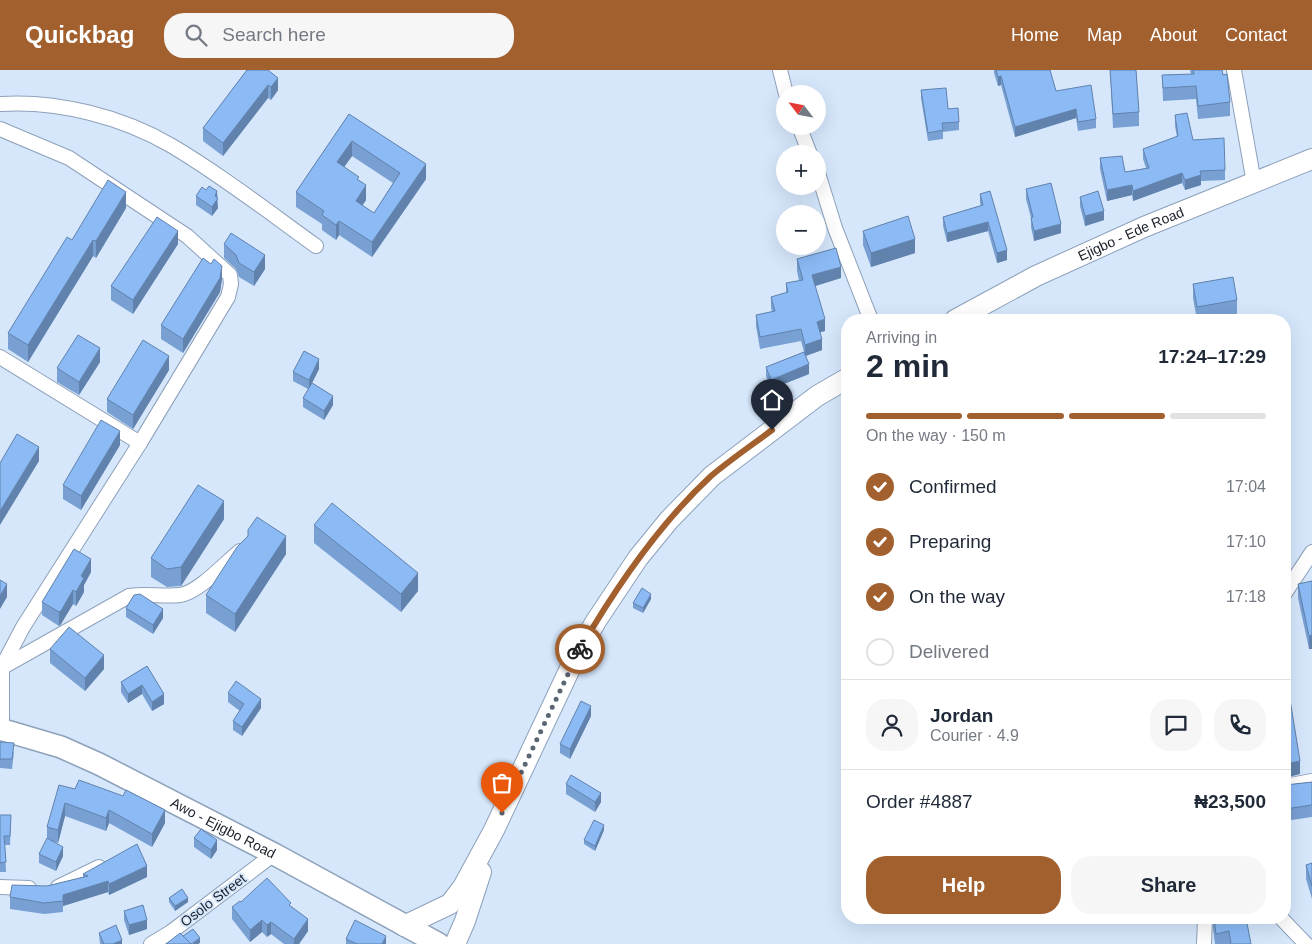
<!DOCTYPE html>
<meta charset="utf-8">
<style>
:root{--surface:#fff;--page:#f6f6f7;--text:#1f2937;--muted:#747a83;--line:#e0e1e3;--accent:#a2602e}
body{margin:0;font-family:Arial,sans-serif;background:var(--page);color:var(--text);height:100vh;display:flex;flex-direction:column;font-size:19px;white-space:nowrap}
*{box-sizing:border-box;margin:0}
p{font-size:16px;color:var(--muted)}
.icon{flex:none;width:28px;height:28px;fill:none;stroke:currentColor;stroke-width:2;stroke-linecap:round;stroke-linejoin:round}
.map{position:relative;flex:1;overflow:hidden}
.details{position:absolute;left:841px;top:244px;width:450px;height:610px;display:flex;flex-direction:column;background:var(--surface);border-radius:20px;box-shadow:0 5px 20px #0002}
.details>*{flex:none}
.needle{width:32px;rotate:302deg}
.tools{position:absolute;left:776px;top:15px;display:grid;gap:10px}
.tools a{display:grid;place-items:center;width:50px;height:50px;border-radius:50%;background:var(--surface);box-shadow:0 5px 20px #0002;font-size:25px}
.pin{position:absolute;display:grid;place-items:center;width:42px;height:42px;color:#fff;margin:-51px -21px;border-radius:50% 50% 50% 0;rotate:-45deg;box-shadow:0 0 5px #0007}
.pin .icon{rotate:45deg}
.courier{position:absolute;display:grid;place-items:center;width:50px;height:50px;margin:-25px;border:4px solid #a2602e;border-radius:50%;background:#fff;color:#222;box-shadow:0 1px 6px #0007}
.headline em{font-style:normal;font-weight:700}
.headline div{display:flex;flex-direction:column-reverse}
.headline{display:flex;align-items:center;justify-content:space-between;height:85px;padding:0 25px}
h1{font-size:32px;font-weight:700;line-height:38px}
.bar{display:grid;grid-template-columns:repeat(4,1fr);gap:8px 5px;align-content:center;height:60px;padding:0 25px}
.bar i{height:6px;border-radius:4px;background:var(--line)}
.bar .active{background:var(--accent)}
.bar p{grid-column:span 4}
.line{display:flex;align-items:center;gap:12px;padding:0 25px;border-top:1px solid var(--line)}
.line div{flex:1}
.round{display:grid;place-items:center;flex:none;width:52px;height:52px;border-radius:20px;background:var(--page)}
ol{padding:0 25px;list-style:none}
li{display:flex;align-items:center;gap:15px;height:55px}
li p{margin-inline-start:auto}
li .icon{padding:5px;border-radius:50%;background:var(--accent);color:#fff;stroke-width:4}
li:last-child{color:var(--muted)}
li i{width:28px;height:28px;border:2px solid var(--line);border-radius:50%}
.action{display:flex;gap:10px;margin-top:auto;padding:10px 25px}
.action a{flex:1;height:58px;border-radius:20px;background:var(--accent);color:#fff;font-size:20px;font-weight:700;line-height:58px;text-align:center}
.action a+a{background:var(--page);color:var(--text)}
header{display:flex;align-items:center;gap:30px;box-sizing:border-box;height:70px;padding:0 25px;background:var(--accent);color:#fff}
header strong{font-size:24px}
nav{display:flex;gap:28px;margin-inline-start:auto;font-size:18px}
.search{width:350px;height:45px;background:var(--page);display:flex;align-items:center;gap:12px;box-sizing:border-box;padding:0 18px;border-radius:20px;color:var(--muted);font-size:19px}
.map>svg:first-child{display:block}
</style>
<header>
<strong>Quickbag</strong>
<div class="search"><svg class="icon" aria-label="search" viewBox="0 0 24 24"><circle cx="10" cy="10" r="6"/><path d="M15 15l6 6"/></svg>Search here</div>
<nav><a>Home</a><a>Map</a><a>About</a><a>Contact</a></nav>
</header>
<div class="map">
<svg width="1312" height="874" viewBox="0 0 1312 874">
<rect width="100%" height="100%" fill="#d6e7fc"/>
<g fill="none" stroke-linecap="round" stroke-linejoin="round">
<defs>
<g id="minor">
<path d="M780,0l6,24"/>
<path d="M1234,0l20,113"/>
<path d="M0,34c57,-4 123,13 172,42 49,29 98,67 144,100"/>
<path d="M799,56l11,28"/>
<path d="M0,59l69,29 118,78 43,39 1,9 -3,13 -88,146 -117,184 -21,40v63"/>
<path d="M818,103l17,55 36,92"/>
<path d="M0,287l140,86"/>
<path d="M1285,523l27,-41"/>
<path d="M3,597l126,-71c17,-3 34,1 51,-1 18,-2 46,-33 60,-44"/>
<path d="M1285,716l27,-5"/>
<path d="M0,817l29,1"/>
<path d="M58,817l41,-20"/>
<path d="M1281,848l25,26"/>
<path d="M151,874l20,-12 103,-78"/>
<path d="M1204,874l1,-26"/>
</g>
<g id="secondary">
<path id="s1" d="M955,250l81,-44 108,-49 168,-68"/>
<path d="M404,856l46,-22 13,-17 31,-57 80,-170 22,-39 42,-63 31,-38 43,-44 105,-80 31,-18"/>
<path d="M455,874l10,-23 16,-49"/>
</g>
<g id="primary">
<path id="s2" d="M0,659l61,18 38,17 175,90 165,90"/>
</g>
</defs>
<use href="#minor" stroke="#8da1ba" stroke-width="16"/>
<use href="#secondary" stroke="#8da1ba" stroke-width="22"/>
<use href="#primary" stroke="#8da1ba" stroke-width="24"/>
<use href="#minor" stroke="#fff" stroke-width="14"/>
<use href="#secondary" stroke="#fff" stroke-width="20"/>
<use href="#primary" stroke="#fff" stroke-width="21"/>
</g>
<g fill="#78a0d3" fill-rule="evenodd">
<path d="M246,0h22l10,20 -7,10 -3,-2 -45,58 -20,-15v-13l43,-57z"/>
<path d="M994,0h56l6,21 40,28v9l-18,3 -2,-13 -61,19 -14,-52 -3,1 -4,-13z"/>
<path d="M1110,0h26l3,42v14l-26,2z"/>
<path d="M1190,0h32l8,32v14l-32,3 -2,-20 -33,2 -1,-26 29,-1z"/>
<path d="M921,20l27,19 11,13v8l-16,2v7l-15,2 -7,-43z"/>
<path d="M349,44l77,65 -54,78 -33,-22 -3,5 -14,-10v-6l-26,-17v-15zM352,86l41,27 -19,30 -12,-8 4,-5 -22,-33z"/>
<path d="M1175,45l18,25 32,30v10l-24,1v4l-16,5 -3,-7 -49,18 -1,-6 -25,6 -7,-32v-11l25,14 21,-4 -3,-9v-10l34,-12 -2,-11z"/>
<path d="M1026,119l35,44 -27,8 -3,-14v-9l-5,-19z"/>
<path d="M980,124l27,66 -10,3 -9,-32 -41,11 -4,-16v-9l38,-11 -1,-3z"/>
<path d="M196,126l22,12 -6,8 -16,-11z"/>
<path d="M1080,127l24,23 -19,6 -5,-20z"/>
<path d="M126,138l-30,50 -3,-2 -65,106 -20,-13v-16l64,-93z"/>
<path d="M863,161l52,22 -44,14 -8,-22z"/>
<path d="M178,174l-45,70 -22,-14v-14z"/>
<path d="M224,174l41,25 -11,17 -15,-9 -3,-8 -12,-11z"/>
<path d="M797,189l44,19 -26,8 10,45 -5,1 2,18 -16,6 3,18 -38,15 -5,-13v-9l38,-15 -3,-11 -41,8 -4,-23v-11l16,-3 -1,-4v-11l15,-4v-10l13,-2 -2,-10z"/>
<path d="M222,209l-2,13 -37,61 -22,-14v-14z"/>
<path d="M1193,214l44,16v14l-40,6 -4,-22z"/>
<path d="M100,292l-21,33 -22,-13v-14z"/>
<path d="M319,299l-7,14 21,22 -9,15 -21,-13v-9l5,-9 -15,-8v-9z"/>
<path d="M169,300l-36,59 -26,-17v-13z"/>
<path d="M120,375l-39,65 -18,-11v-14z"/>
<path d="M1285,400l2,11v13l-2,1z"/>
<path d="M224,449l-43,67 -14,1 -16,-10v-19z"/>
<path d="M314,455l104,66 -17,21 -87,-69z"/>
<path d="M248,466l38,18 -51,78 -29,-19v-18z"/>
<path d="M91,502l-7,13v7l-8,14 -3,-2 -12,20 -2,2 -17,-11v-13z"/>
<path d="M1312,511v68h-3l-11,-51v-14z"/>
<path d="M651,529l-8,14 -10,-5v-5z"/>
<path d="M126,538l37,10 -10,16 -27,-17z"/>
<path d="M50,579l54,20 -19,22 -35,-28z"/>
<path d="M147,596l17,38 -12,7 -10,-17 -14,9 -7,-11v-10z"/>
<path d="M228,623l33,15 -19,28 -9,-6v-9l7,-10 -12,-9z"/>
<path d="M591,646l-21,43 -10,-6v-9z"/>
<path d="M0,672l14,10 -2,17 -12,-1z"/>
<path d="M1312,712v35l-27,4v-36z"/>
<path d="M566,714l35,18 -6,10 -29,-18z"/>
<path d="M75,719l90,34 -13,24 -43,-24 -3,8 -41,-15 -7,27 -4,-1 9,14 -7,15 -17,-8v-9l8,-15v-12z"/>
<path d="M0,745l11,9 -1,21h-5l1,27h-6z"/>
<path d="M604,760l-9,21 -11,-7v-4z"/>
<path d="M194,768l23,12 -6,9 -17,-12z"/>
<path d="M1312,793v36l-6,-20v-14z"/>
<path d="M83,804l64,3 -38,18 -1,-3 -45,14v6l-19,2 -34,-5v-12l37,-11 36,-9z"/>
<path d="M169,828l19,4 -13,9 -6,-9z"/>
<path d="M241,832l50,4 17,25 -9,13h-15l-13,-10 -4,3 -5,-5 -12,10 -18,-23v-12z"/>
<path d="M124,841l23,18 -18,6 -5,-15z"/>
<path d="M1213,848l38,26h-36l-2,-15z"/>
<path d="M99,863l23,11h-22z"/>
<path d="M346,869l40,5h-40z"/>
</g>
<g fill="#6182ac">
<path d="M1001,6v9l-3,1v-9z"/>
<path d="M278,8v12l-7,10v-13z"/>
<path d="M268,15v13l-45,58v-13z"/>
<path d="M1076,39v9l-61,19v-10z"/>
<path d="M352,71v15l-15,21v-15z"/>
<path d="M426,94v15l-54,78v-15z"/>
<path d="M1182,103v10l-49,18v-10z"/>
<path d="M1201,105v10l-16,5v-10z"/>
<path d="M366,115v15l-10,16v-15z"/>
<path d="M1132,115v10l-25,6v-11z"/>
<path d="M217,121l1,17 -6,8v-9l3,-11z"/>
<path d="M126,122v16l-30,50v-17z"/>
<path d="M1104,141v9l-19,6v-10z"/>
<path d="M339,151v14l-3,5v-15z"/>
<path d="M988,152v9l-41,11v-9z"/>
<path d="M1061,154v9l-27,8v-10z"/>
<path d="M178,161v13l-45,70v-14z"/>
<path d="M915,169v14l-44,14v-14z"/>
<path d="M93,170v16l-65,106v-17z"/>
<path d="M1007,180v10l-10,3v-10z"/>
<path d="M265,185v14l-11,17v-14z"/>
<path d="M222,196v13l-2,13 -37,61v-14z"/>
<path d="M841,197v11l-29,9v-12z"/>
<path d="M825,249v12l-8,2v-11z"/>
<path d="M822,269v11l-17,6v-11z"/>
<path d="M100,278v14l-21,33v-13z"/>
<path d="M169,286v14l-36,59v-14z"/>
<path d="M319,289v10l-10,20v-9z"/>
<path d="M809,294v10l-38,15v-9z"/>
<path d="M333,326v9l-9,15v-9z"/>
<path d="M120,361v14l-39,65v-14z"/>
<path d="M39,377v14l-39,64v-14z"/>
<path d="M224,431v18l-43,67v-19z"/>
<path d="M286,466v18l-51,78v-18z"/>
<path d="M91,489v13l-7,13v7l-8,14v-14l5,-16z"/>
<path d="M418,503v18l-17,21v-18z"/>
<path d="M7,514v13l-7,12v-13z"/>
<path d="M73,520v14l-12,20 -2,2v-14z"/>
<path d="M651,524v5l-8,14v-5z"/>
<path d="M163,539v9l-10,16v-9z"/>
<path d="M1312,565v14h-3v-13z"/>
<path d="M104,585v14l-19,22v-13z"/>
<path d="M142,615v9l-14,9v-9z"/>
<path d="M164,624v10l-12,7v-9z"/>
<path d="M261,629v9l-19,28v-9z"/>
<path d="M591,636v10l-21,43v-10z"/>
<path d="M1300,691v13l-15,4v-14z"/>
<path d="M601,723v9l-6,10v-10z"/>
<path d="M65,733v13l-7,27v-13z"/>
<path d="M109,740v13l-3,8v-13z"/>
<path d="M165,740v13l-13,24v-13z"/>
<path d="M604,755v5l-9,21v-5z"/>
<path d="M217,770v10l-6,9v-9z"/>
<path d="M63,777v9l-7,15v-9z"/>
<path d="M147,796v11l-38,18v-11z"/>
<path d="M108,811v11l-45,14v-11z"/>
<path d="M188,828v4l-13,9v-5z"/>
<path d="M308,849v12l-9,13h-5v-5z"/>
<path d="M147,850v9l-18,6v-10z"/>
<path d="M262,850v12l-12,10v-12z"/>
<path d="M271,852v12l-4,3v-12z"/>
<path d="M386,866v8h-4z"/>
<path d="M200,868v5l-2,1h-6z"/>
<path d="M122,870v4h-9z"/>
</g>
<g fill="#8bbaf5" stroke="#6182ac" fill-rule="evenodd">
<path d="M247,0h21l10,8 -7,9 -3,-2 -45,58 -20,-15z"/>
<path d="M996,0h54l6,21 35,-6 5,34 -18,3 -2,-13 -61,18 -14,-51 -3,1z"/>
<path d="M1110,0h26l3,42 -26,2z"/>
<path d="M1193,0h29l1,5 4,-1 3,28 -32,4 -2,-20 -33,2 -1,-13 32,-1z"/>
<path d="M946,18l2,21 10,-1 1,14 -17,1 1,7 -15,3 -7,-43z"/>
<path d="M1187,43l6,27 31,-2 1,32 -25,1 1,4 -16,5 -3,-7 -49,18 -1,-6 -25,5 -7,-32 22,-2 3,16 24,-4 -6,-19 35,-13 -3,-21z"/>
<path d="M349,44l77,50 -54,78 -33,-21 -3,4 -14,-10 2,-4 -28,-19zM352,71l48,32 -26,40 -18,-12 10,-16 -9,-6 2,-2 -22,-15z"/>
<path d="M108,110l18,12 -30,49 -3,-1 -65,105 -20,-12 59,-96 5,3z"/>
<path d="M1051,113l10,41 -27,7 -3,-13 2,-1 -7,-28z"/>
<path d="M209,116l8,5 -2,5 3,2 -6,9 -16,-11 6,-9 4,3z"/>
<path d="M990,121l17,59 -10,3 -9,-31 -41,11 -4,-16 40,-12 -3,-11z"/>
<path d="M1098,121l6,20 -19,5 -5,-19z"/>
<path d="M908,146l7,23 -44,14 -8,-22z"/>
<path d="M157,147l21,14 -45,69 -22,-14z"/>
<path d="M231,163l34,22 -11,17 -15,-9 -3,-8 -12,-11z"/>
<path d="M836,178l5,19 -29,8 13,44 -8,3 5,17 -17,6 -4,-16 -41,8 -4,-22 19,-4 -4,-14 17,-5 -2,-9 17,-3 -6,-21z"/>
<path d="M203,188l8,6 3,-5 8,7 -2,12 -37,61 -22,-14z"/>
<path d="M1233,207l4,23 -40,7 -4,-23z"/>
<path d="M78,265l22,13 -21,34 -22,-14z"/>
<path d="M143,270l26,16 -36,59 -26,-16z"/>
<path d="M304,281l15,8 -10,21 -16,-8z"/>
<path d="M804,282l5,12 -38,16 -5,-13z"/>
<path d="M312,313l21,13 -9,15 -21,-13z"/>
<path d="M101,350l19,11 -39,65 -18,-11z"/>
<path d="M17,364l22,13 -39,64v-48z"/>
<path d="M1285,400l2,11h-2z"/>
<path d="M198,415l26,16 -43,66 -14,2 -16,-11z"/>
<path d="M332,433l86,70 -17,21 -87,-69z"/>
<path d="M257,447l29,19 -51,78 -29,-19 31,-48 11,-11v-6z"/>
<path d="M74,479l17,10 -10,17 3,2 -8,14 -3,-2 -12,21 -2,1 -17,-10z"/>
<path d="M0,510l7,4 -7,12z"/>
<path d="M1312,511v54l-3,1 -11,-52z"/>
<path d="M642,518l9,6 -8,14 -10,-5z"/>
<path d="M140,524l23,15 -10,16 -27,-17 8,-13z"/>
<path d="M69,557l35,28 -19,23 -35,-29z"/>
<path d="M147,596l17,28 -12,8 -10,-17 -14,9 -7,-12z"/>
<path d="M1285,599l15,92 -15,3z"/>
<path d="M236,611l25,18 -19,28 -9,-6 11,-17 -16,-11z"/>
<path d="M581,631l10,5 -21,43 -10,-5z"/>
<path d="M0,672l14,1 -2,16h-12z"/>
<path d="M571,705l30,18 -6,9 -29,-18z"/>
<path d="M79,710l44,16 3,-6 39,20 -13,24 -43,-24 -3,8 -41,-15 -7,27 -11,-3 12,-42 16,4z"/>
<path d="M1312,712v23l-27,4v-24z"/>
<path d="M0,745h11l-1,21h-6l2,26 -6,1z"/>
<path d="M594,750l10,5 -9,21 -11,-6z"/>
<path d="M201,759l16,11 -6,10 -17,-12z"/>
<path d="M47,768l16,9 -7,15 -17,-8z"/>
<path d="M137,774l10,22 -38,18 -1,-3 -45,14v6l-19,2 -34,-6 2,-12 35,1 41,-10 -5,-2z"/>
<path d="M1312,793v23l-6,-21z"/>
<path d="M267,808l24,25 -2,2 19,14 -14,20 -23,-17 -4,3 -5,-5 -12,10 -18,-23 8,-6 1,1z"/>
<path d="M182,819l6,9 -13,8 -6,-8z"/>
<path d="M143,835l4,15 -18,5 -5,-14z"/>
<path d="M1214,848h32l5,26h-20l-2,-13 -13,3z"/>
<path d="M355,850l31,16 -4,8h-25l-11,-5z"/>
<path d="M116,855l6,15 -9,4h-9l-5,-11z"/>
<path d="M193,859l7,9 -9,6 -8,-8z"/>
<path d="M180,863l11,11h-25z"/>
</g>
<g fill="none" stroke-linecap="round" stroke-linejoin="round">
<path stroke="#5b6674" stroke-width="5" stroke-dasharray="0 9" d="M502,743l78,-164"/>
<path stroke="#a2602e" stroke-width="6" d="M580,579c36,-62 78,-124 131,-173 19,-16 41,-31 61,-46"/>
</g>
<g text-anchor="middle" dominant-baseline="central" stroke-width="4" stroke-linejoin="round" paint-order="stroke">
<g font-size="14" fill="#19202a" stroke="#d6e7fc">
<text stroke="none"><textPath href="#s1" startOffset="196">Ejigbo - Ede Road</textPath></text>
<text stroke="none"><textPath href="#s2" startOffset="245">Awo - Ejigbo Road</textPath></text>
<text transform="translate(213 830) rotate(-37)">Osolo Street</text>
</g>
</g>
</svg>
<div class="tools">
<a><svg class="needle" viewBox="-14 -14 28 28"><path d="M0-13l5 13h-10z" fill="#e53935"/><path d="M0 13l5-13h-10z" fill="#747a83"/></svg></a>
<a>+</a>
<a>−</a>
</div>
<div class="pin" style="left:502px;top:743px;background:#ea580c"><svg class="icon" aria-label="bag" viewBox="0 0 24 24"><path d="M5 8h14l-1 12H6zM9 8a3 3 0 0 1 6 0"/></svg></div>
<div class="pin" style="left:772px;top:360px;background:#1f2937"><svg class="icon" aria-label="home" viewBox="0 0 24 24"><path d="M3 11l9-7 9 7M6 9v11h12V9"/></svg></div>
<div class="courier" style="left:580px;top:579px"><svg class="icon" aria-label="bike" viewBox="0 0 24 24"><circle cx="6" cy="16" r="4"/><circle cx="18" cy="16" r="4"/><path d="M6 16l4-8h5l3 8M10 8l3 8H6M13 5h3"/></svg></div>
<section class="details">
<div class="headline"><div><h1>2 min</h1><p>Arriving in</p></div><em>17:24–17:29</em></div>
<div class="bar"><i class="active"></i><i class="active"></i><i class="active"></i><i></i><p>On the way · 150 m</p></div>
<ol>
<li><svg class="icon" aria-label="check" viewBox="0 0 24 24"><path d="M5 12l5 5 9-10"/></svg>Confirmed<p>17:04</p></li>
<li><svg class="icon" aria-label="check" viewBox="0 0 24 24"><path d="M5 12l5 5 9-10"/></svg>Preparing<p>17:10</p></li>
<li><svg class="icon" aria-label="check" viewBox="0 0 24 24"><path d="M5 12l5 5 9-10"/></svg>On the way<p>17:18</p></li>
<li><i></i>Delivered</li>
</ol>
<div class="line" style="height:90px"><a class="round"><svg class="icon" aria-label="person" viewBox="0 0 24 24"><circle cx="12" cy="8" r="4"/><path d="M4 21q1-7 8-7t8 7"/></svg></a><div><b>Jordan</b><p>Courier · 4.9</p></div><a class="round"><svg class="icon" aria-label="chat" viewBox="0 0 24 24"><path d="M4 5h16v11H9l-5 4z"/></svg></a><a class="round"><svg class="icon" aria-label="phone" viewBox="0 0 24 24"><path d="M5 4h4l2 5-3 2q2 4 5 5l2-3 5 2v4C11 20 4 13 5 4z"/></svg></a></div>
<div class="line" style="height:65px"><div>Order #4887</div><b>₦23,500</b></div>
<div class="action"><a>Help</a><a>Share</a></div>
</section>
</div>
